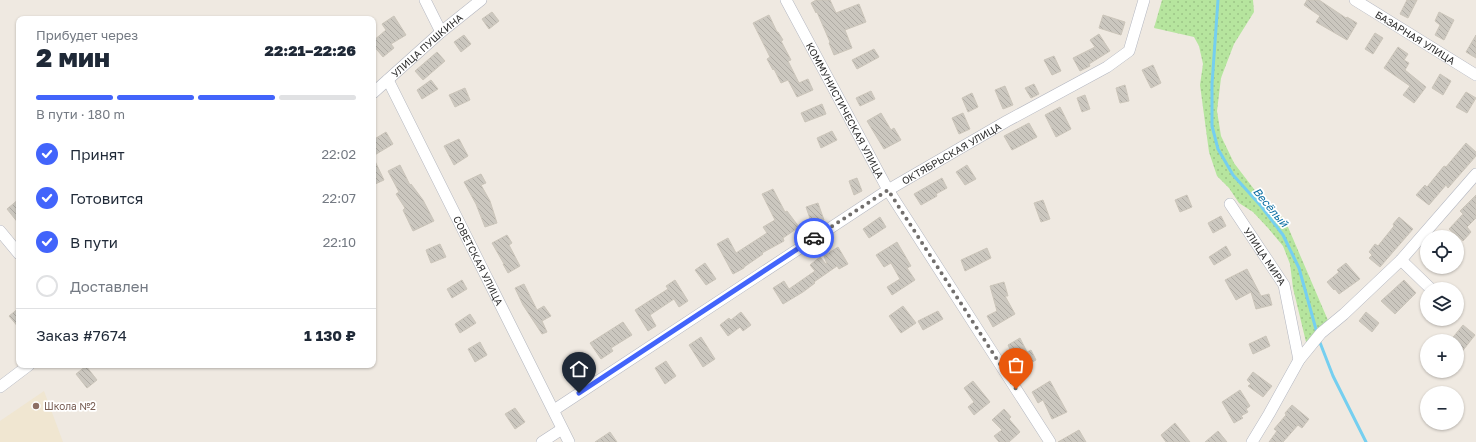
<!DOCTYPE html>
<html lang="ru">
<meta charset="utf-8">
<style>
:root{--surface:#fff;--page:#f6f6f7;--text:#1f2937;--muted:#747a83;--line:#e0e1e3;--accent:#4264fb}
body{margin:0;font-family:"Golos Text",sans-serif;background:var(--page);color:var(--text);height:100vh;display:flex;flex-direction:column;font-size:15px;white-space:nowrap}
*{box-sizing:border-box;margin:0}
p{font-size:13px;color:var(--muted)}
.icon{flex:none;width:22px;height:22px;fill:none;stroke:currentColor;stroke-width:2;stroke-linecap:round;stroke-linejoin:round}
.map{position:relative;flex:1;overflow:hidden}
.drawer{position:absolute;left:16px;top:16px;width:360px;height:352px;display:flex;flex-direction:column;background:var(--surface);border-radius:8px;box-shadow:0 1px 3px #0004}
.drawer>*{flex:none}
.tools{position:absolute;left:1420px;top:230px;display:grid;gap:8px}
.tools a{display:grid;place-items:center;width:44px;height:44px;border-radius:50%;background:var(--surface);box-shadow:0 1px 3px #0004;font-size:20px}
.pin{position:absolute;display:grid;place-items:center;width:34px;height:34px;color:#fff;margin:-41px -17px;border-radius:50% 50% 50% 0;rotate:-45deg;box-shadow:0 0 4px #0007}
.pin .icon{rotate:45deg}
.courier{position:absolute;display:grid;place-items:center;width:40px;height:40px;margin:-20px;border:3px solid #4264fb;border-radius:50%;background:#fff;color:#222;box-shadow:0 1px 5px #0007}
.headline em{font-style:normal;font-weight:800}
.headline div{display:flex;flex-direction:column-reverse}
.headline{display:flex;align-items:center;justify-content:space-between;height:68px;padding:0 20px}
h1{font-size:26px;font-weight:800;line-height:30px}
.bar{display:grid;grid-template-columns:repeat(4,1fr);gap:6px 4px;align-content:center;height:48px;padding:0 20px}
.bar i{height:5px;border-radius:3px;background:var(--line)}
.bar .selected{background:var(--accent)}
.bar p{grid-column:span 4}
.line{display:flex;align-items:center;gap:10px;padding:0 20px;border-top:1px solid var(--line)}
.line div{flex:1}
ol{padding:0 20px;list-style:none}
li{display:flex;align-items:center;gap:12px;height:44px}
li p{margin-inline-start:auto}
li .icon{padding:4px;border-radius:50%;background:var(--accent);color:#fff;stroke-width:4}
li:last-child{color:var(--muted)}
li i{width:22px;height:22px;border:2px solid var(--line);border-radius:50%}
.map>svg:first-child{display:block}
</style>
<div class="map">
<svg width="1476" height="442" viewBox="0 0 1476 442">
<defs>
<pattern id="grass-dots" width="8" height="8" patternUnits="userSpaceOnUse"><rect width="8" height="8" fill="#b6e59e"/><path d="M2 2h.1M6 6h.1" fill="none" stroke="#9dc588" stroke-width="1.8" stroke-linecap="round"/></pattern>
<pattern id="building-back-hatch" width="6" height="6" patternUnits="userSpaceOnUse"><rect width="6" height="6" fill="#cbc7bf"/><path d="M-1 5l2 2M0 0l6 6M5-1l2 2" fill="none" stroke="#afaba4"/></pattern>
</defs>
<rect width="100%" height="100%" fill="#efe9e1"/>
<path fill="#f0e6d1" d="M44,391l19,51h-63v-21z"/>
<path fill="url(#grass-dots)" d="M1162,0h91l1,12 -20,32 -13,34 -4,33 4,25 13,27 26,34 25,23 45,105 -23,21 -14,-58 -3,-24 -7,-18 -15,-18 -15,-16 -14,-9 -10,-15 -12,-12 -8,-24 -9,-67 3,-21 -4,-18 -5,-9 -40,-9z"/>
<g fill="none" stroke-linecap="round" stroke-linejoin="round">
<g stroke="#75cff0" stroke-width="3">
<path d="M1218,0l-6,84v42l6,23 15,26 28,31 22,29 16,33 18,65"/>
<path d="M1319,340l14,36 33,66"/>
</g>
</g>
<g fill="url(#building-back-hatch)" stroke="#cbc5ba">
<path d="M816,0h14l6,13 23,-9 7,18 -21,8 7,18 -18,7 -5,-12 1,-1 -13,-30 -1,1 -5,-10z"/>
<path d="M1307,0h12l27,18 1,-1 10,6 -10,17 -31,-18 4,-6 -16,-11z"/>
<path d="M1407,0h10l-9,18 -8,-4z"/>
<path d="M492,12l7,9 -10,8 -7,-10z"/>
<path d="M1439,12l15,8 -10,20 -9,-5 5,-10 -5,-4z"/>
<path d="M769,15l8,17h1l5,8 -2,1 10,19 -3,1 11,22 9,-4 5,11 -16,7 -9,-17 -7,3 -7,-14 -1,1 -6,-11 3,-2 -17,-34z"/>
<path d="M1103,15l22,7 -4,13 -22,-7z"/>
<path d="M394,16l12,19 -15,9 3,4 -11,9 -10,-12v-4l13,-11 -4,-6z"/>
<path d="M1375,33l8,5 -10,16 -8,-5z"/>
<path d="M1099,34l11,17 -21,13 1,2 -10,5 -7,-13 22,-11 -5,-7z"/>
<path d="M464,35l7,9 -10,8 -7,-10z"/>
<path d="M1476,35v23l-10,-6z"/>
<path d="M1398,47l10,7 -4,6 5,3 -4,7 21,17 -12,16 -11,-8 7,-9 -26,-18z"/>
<path d="M874,49l5,8 -22,12 -5,-9z"/>
<path d="M437,52l8,9 -22,19 -8,-9z"/>
<path d="M1054,56l7,15 -9,4 -8,-15z"/>
<path d="M1153,65l8,18 -10,5 -9,-18z"/>
<path d="M1440,74l11,7 -8,14 -11,-7z"/>
<path d="M431,80l7,9 -16,10 -5,-9z"/>
<path d="M1034,84l5,10 -8,4 -6,-10z"/>
<path d="M1125,85l4,16 -9,2 -4,-15z"/>
<path d="M1005,86l8,19 -10,4 -8,-19z"/>
<path d="M465,88l5,12 -15,7 -6,-12z"/>
<path d="M871,91l4,8 -15,7 -4,-8z"/>
<path d="M1466,92l10,6 -9,15 -11,-6z"/>
<path d="M972,93l6,14 -10,5 -6,-14z"/>
<path d="M1085,95l5,14 -8,3 -5,-14z"/>
<path d="M822,104l4,10 -21,8 -4,-9z"/>
<path d="M1060,107l11,22 -15,8 -11,-22z"/>
<path d="M881,113l10,17 3,-2 7,12 -17,9 -17,-28z"/>
<path d="M963,113l7,16 -11,5 -7,-16z"/>
<path d="M1029,123l8,14 -25,13 -8,-14z"/>
<path d="M832,131l5,9 -16,8 -4,-10z"/>
<path d="M386,132l7,12 -20,12v-16z"/>
<path d="M459,139l9,17 -14,9 -10,-19z"/>
<path d="M1466,143l10,9v4l-28,32 -2,-3 -17,20 -13,-10 9,-10 2,2 17,-21 2,1z"/>
<path d="M373,157l11,23 -11,5z"/>
<path d="M400,165l10,20 1,-1 12,16 11,21 -21,10 -10,-21 2,-2 -9,-14 3,-2 -11,-21z"/>
<path d="M967,165l9,14 -11,6 -9,-13z"/>
<path d="M481,174l5,9 -5,2 9,16 7,22 -12,4 -9,-23 -12,-22z"/>
<path d="M857,178l5,13 -8,4 -5,-14z"/>
<path d="M942,178l5,10 -11,6 1,2 -16,9 -7,-11z"/>
<path d="M773,189l12,23 2,-1 12,16 -16,11 1,3 -22,12 1,1 -19,13v1l-11,6 -16,-30 11,-6 8,15 31,-20 -4,-6 12,-7 -13,-26z"/>
<path d="M1187,195l5,12 -12,5 -5,-12z"/>
<path d="M1476,195v23l-9,9 4,5 -8,9 -14,-12 14,-15 -3,-3z"/>
<path d="M19,199v25l-12,-15z"/>
<path d="M1043,200l7,19 -9,3 -7,-19z"/>
<path d="M818,203l6,17 -8,2v7l-2,1 -8,-23z"/>
<path d="M1221,216l5,10 -13,7 -5,-10z"/>
<path d="M880,217l6,10 -17,11 -6,-9z"/>
<path d="M1399,217l14,12 -33,38 -11,-9 3,-3 -3,-3 6,-8 3,2 16,-20 -1,-2z"/>
<path d="M507,235l5,8 -3,2 11,21 -12,7 -5,-9h1l-12,-21z"/>
<path d="M897,242l14,24 -4,2 8,12 -23,15 -5,-8 13,-8 -9,-16 -7,4 -8,-12z"/>
<path d="M440,244l6,13 -15,6 -5,-13z"/>
<path d="M1226,246l5,9 -17,10 -5,-8z"/>
<path d="M838,247l10,17 -9,5 -2,-3 -23,16 1,1 -12,9 -20,12 -10,-16 11,-7 5,8 26,-18 -5,-6 10,-8 6,7h1l-3,-8z"/>
<path d="M987,248l4,10 -26,13 -4,-11z"/>
<path d="M705,263l11,16 -10,6 -11,-15z"/>
<path d="M1346,263l14,16 -21,15 -4,-5 -1,1 -7,-8 12,-10 -2,-2z"/>
<path d="M1247,269l14,27 8,-2 3,11 -16,4 -5,-17 -15,8 -11,-20z"/>
<path d="M462,280l5,9 -15,9 -5,-9z"/>
<path d="M675,280l13,21 -9,6 -5,-8 -24,16 6,11 -8,5 -13,-21 33,-21 -2,-3z"/>
<path d="M1404,280l12,13 -21,21 -14,-13z"/>
<path d="M1004,282l4,14h-3l10,18 -22,13 -6,-11 10,-5 -7,-25z"/>
<path d="M524,284l13,26 7,-4 7,10 -9,5 5,11 -5,2 -19,-29 -8,-17z"/>
<path d="M903,306l13,17 -15,10 -12,-17z"/>
<path d="M19,308v20l-10,-12z"/>
<path d="M938,311l5,8 -20,11 -5,-9z"/>
<path d="M741,312l10,13 -8,6 -3,-4 -12,9 -8,-11 9,-7 2,2z"/>
<path d="M1366,312l13,11 -7,9 -13,-11z"/>
<path d="M470,314l6,9 -16,10 -5,-9z"/>
<path d="M623,322l9,13 -21,13 2,3 -12,8 -11,-16z"/>
<path d="M1463,325l12,10 -18,23v-17h-7z"/>
<path d="M1266,336l4,10 -17,8 -4,-10z"/>
<path d="M701,337l14,22 -12,8 -14,-22z"/>
<path d="M1020,338l7,14 4,-2 5,10 -17,9 -11,-24z"/>
<path d="M480,342l7,13 -12,7 -7,-13z"/>
<path d="M666,361l10,15 -11,8 -10,-16z"/>
<path d="M86,366l11,14 -10,8 -11,-14z"/>
<path d="M1253,372l19,14 -9,11 -15,-11 3,-2 -4,-4z"/>
<path d="M973,381l17,21 -16,13 -6,-8 6,-5 -10,-14z"/>
<path d="M1050,381l17,31 -15,7 -9,-19 -5,3 -6,-11z"/>
<path d="M1240,390l10,16 -4,3 2,3 -7,4 2,2 -9,5 -12,-21z"/>
<path d="M1292,405l17,14 -7,9 -4,-3 -15,17h-14l8,-11 -3,-2 12,-14 -1,-2z"/>
<path d="M515,408l10,14 -10,7 -10,-15z"/>
<path d="M1004,409l7,8 -2,2 11,13 -11,10h-10l-5,-6 8,-6 -10,-10z"/>
<path d="M1175,423l15,19h-24l-5,-7z"/>
<path d="M1079,430l7,12h-28z"/>
<path d="M1218,431l9,11h-22z"/>
<path d="M610,432l7,10h-22z"/>
</g>
<g fill="none" stroke-linecap="round" stroke-linejoin="round">
<defs>
<g id="street">
<path d="M425,0l16,32"/>
<path id="s1" d="M786,0l102,190 162,252"/>
<path id="s2" d="M1355,0l121,75"/>
<path id="s3" d="M388,80l181,362"/>
<path id="s4" d="M373,93l68,-61 40,-32"/>
<path id="s5" d="M1230,204l54,81 15,75"/>
<path d="M0,231l19,23"/>
<path d="M1401,260l30,29"/>
<path d="M0,387l29,-22"/>
<path id="s6" d="M554,410l334,-220 119,-69 100,-54 22,-16 15,-51"/>
<path d="M542,442l20,-13"/>
<path d="M1252,442l17,-28 30,-54 22,-27 23,-19 57,-54 75,-86"/>
</g>
</defs>
<use href="#street" stroke="#b4b7c1" stroke-width="12"/>
<use href="#street" stroke="#fff" stroke-width="11"/>
</g>
<g fill="none" stroke-linecap="round" stroke-linejoin="round">
<path stroke="#726f6d" stroke-width="4" stroke-dasharray="0 7.2" d="M814,238l74,-48 128,199"/>
<path stroke="#4264fb" stroke-width="5" d="M579,393l235,-155"/>
</g>
<circle fill="#8d6e63" stroke="#fff" stroke-width="1.5" cx="36" cy="406" r="4"/>
<g text-anchor="middle" dominant-baseline="central" stroke-width="3.5" stroke-linejoin="round" paint-order="stroke">
<g font-size="10" fill="#2e2e2e" stroke="#fff">
<text stroke="none"><textPath href="#s2" startOffset="71">БАЗАРНАЯ УЛИЦА</textPath></text>
<text stroke="none"><textPath href="#s4" startOffset="72">УЛИЦА ПУШКИНА</textPath></text>
<text stroke="none"><textPath href="#s1" startOffset="125">КОММУНИСТИЧЕСКАЯ УЛИЦА</textPath></text>
<text stroke="none"><textPath href="#s6" startOffset="473">ОКТЯБРЬСКАЯ УЛИЦА</textPath></text>
<text stroke="none"><textPath href="#s5" startOffset="63">УЛИЦА МИРА</textPath></text>
<text stroke="none"><textPath href="#s3" startOffset="202">СОВЕТСКАЯ УЛИЦА</textPath></text>
</g>
<g font-size="10" fill="#785e54" stroke="#fff" text-anchor="start">
<text x="44" y="406">Школа №2</text>
</g>
<g font-size="11" font-style="italic" fill="#0d6fa3" stroke="#fff">
<text transform="translate(1271 207) rotate(50)">Весёлый</text>
</g>
</g>
</svg>
<div class="tools">
<a><svg class="icon" aria-label="locate" viewBox="0 0 24 24"><circle cx="12" cy="12" r="6"/><path d="M12 2v4M12 18v4M2 12h4M18 12h4"/></svg></a>
<a><svg class="icon" aria-label="layers" viewBox="0 0 24 24"><path d="M12 4l9 5-9 5-9-5zM3 14l9 5 9-5"/></svg></a>
<a>+</a>
<a>−</a>
</div>
<div class="pin" style="left:1016px;top:389px;background:#ea580c"><svg class="icon" aria-label="bag" viewBox="0 0 24 24"><path d="M5 8h14l-1 12H6zM9 8a3 3 0 0 1 6 0"/></svg></div>
<div class="pin" style="left:579px;top:393px;background:#1f2937"><svg class="icon" aria-label="home" viewBox="0 0 24 24"><path d="M3 11l9-7 9 7M6 9v11h12V9"/></svg></div>
<div class="courier" style="left:814px;top:238px"><svg class="icon" aria-label="car" viewBox="0 0 24 24"><path d="M5 17H2v-5l4-1 3-4h7l3 4 3 1v5h-3M9 17h6M6 11h13"/><circle cx="7" cy="17" r="2"/><circle cx="17" cy="17" r="2"/></svg></div>
<section class="drawer">
<div class="headline"><div><h1>2 мин</h1><p>Прибудет через</p></div><em>22:21–22:26</em></div>
<div class="bar"><i class="selected"></i><i class="selected"></i><i class="selected"></i><i></i><p>В пути · 180 m</p></div>
<ol>
<li><svg class="icon" aria-label="check" viewBox="0 0 24 24"><path d="M5 12l5 5 9-10"/></svg>Принят<p>22:02</p></li>
<li><svg class="icon" aria-label="check" viewBox="0 0 24 24"><path d="M5 12l5 5 9-10"/></svg>Готовится<p>22:07</p></li>
<li><svg class="icon" aria-label="check" viewBox="0 0 24 24"><path d="M5 12l5 5 9-10"/></svg>В пути<p>22:10</p></li>
<li><i></i>Доставлен</li>
</ol>
<div class="line" style="height:52px"><div>Заказ #7674</div><b>1 130 ₽</b></div>
</section>
</div>
